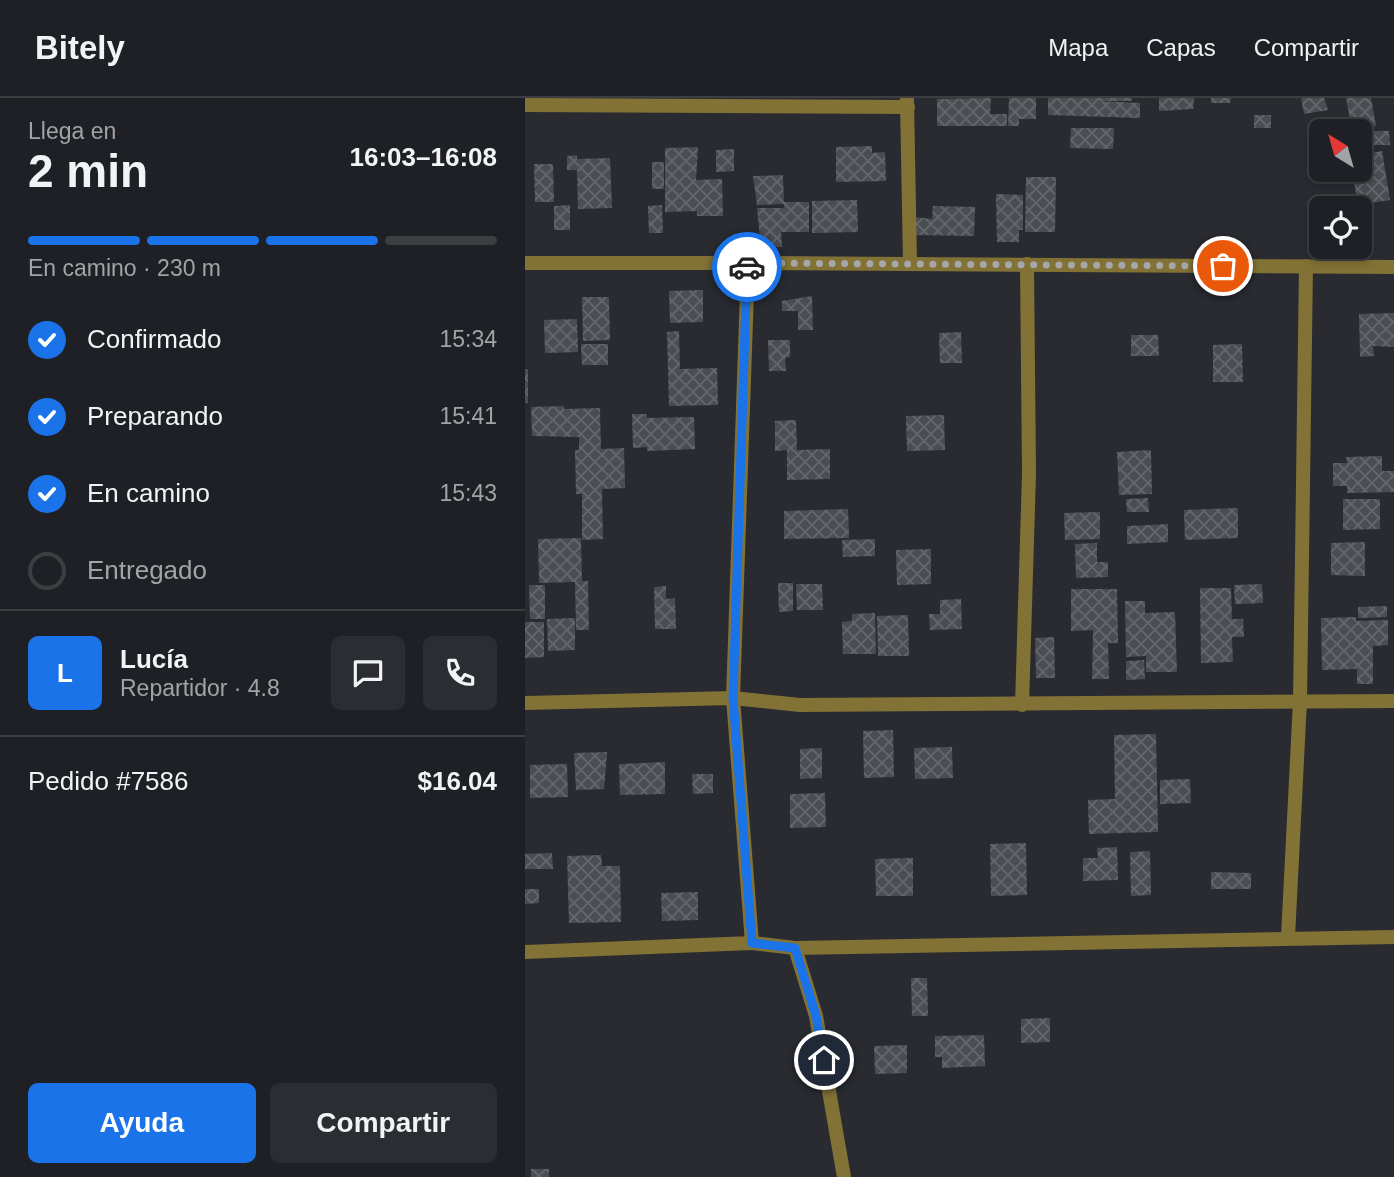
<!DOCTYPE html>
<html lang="es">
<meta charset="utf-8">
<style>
:root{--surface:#1f2025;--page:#2c2d32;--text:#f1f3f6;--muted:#a1a3a7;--line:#3c3e42;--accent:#1a73e8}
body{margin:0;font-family:Helvetica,sans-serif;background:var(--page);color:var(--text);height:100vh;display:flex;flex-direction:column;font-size:26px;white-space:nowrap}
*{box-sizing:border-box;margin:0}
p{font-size:23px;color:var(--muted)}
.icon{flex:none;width:38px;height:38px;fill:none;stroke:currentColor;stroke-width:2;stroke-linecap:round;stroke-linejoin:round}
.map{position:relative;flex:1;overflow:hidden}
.side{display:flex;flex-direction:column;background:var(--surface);width:525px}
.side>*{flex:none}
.needle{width:46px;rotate:323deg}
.tools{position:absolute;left:784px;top:21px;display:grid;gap:14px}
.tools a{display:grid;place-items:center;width:63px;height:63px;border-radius:10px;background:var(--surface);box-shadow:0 4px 10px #0003,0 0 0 2px var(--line);font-size:35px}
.pin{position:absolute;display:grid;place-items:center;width:60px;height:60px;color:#fff;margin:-30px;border:4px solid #fff;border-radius:50%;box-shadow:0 2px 7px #0007}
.courier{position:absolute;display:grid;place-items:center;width:70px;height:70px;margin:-35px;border:5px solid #1a73e8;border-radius:50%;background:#fff;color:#222;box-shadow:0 2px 9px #0007}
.headline em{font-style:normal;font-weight:800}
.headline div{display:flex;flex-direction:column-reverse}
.headline{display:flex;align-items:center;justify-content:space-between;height:119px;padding:0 28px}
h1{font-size:46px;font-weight:800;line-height:52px}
.bar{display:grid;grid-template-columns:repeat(4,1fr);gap:10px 7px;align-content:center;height:84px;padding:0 28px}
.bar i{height:9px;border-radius:5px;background:var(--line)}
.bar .on{background:var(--accent)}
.bar p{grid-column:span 4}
.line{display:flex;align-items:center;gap:18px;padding:0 28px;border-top:2px solid var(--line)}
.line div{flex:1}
.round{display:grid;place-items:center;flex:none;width:74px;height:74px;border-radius:10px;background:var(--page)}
ol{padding:0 28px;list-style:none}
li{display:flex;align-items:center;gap:21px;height:77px}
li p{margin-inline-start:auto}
li .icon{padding:7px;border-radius:50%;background:var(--accent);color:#fff;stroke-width:4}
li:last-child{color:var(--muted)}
li i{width:38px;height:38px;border:4px solid var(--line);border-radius:50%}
.button{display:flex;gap:14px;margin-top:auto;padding:14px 28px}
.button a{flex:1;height:80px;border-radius:10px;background:var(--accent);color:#fff;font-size:28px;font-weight:800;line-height:80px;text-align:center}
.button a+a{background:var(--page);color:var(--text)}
header{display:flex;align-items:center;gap:42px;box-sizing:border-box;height:98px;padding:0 35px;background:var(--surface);border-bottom:2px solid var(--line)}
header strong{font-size:33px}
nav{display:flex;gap:38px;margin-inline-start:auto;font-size:24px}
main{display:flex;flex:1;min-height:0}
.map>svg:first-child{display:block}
</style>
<header>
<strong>Bitely</strong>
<nav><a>Mapa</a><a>Capas</a><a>Compartir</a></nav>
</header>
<main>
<section class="side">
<div class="headline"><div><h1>2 min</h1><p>Llega en</p></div><em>16:03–16:08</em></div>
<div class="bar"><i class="on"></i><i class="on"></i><i class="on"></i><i></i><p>En camino · 230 m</p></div>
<ol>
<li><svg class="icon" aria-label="check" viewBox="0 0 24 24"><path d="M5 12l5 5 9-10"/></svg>Confirmado<p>15:34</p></li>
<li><svg class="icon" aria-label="check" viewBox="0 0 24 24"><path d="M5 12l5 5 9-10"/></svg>Preparando<p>15:41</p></li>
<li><svg class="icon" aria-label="check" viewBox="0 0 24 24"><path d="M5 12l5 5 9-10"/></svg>En camino<p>15:43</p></li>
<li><i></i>Entregado</li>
</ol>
<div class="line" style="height:126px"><b class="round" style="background:var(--accent);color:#fff">L</b><div><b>Lucía</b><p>Repartidor · 4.8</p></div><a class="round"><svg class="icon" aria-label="chat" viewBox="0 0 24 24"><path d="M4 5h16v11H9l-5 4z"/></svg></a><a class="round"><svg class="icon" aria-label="phone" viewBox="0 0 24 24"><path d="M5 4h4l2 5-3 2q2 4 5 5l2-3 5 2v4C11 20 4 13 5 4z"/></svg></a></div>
<div class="line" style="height:91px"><div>Pedido #7586</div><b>$16.04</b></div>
<div class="button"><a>Ayuda</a><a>Compartir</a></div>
</section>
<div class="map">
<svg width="869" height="1079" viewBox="0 0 869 1079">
<defs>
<pattern id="building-cross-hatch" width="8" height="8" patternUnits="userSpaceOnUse" patternTransform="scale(1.75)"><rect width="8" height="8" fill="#4a4d52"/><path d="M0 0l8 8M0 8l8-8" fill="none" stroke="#64676b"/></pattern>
</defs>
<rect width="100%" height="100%" fill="#292b31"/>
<g fill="url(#building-cross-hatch)">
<path d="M466,0l-1,16h17v12h-70v-27z"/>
<path d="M484,0h27v21h-17v7h-11z"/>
<path d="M523,0h84v3h-35l43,2v15l-92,-3z"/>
<path d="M634,0h35l-1,11 -34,2z"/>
<path d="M686,0h20l-1,5h-19z"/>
<path d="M776,0h23l4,12 -24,4z"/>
<path d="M821,0h25l5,28 -24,4z"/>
<rect x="729" y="17" width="17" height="13"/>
<path d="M546,30h43l-1,21 -43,-1z"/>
<path d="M835,33h29l1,14h-30z"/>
<path d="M347,48v7l13,-1 1,29 -50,1v-35z"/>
<path d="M173,49l-2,33 26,-1 1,37h-26v-5l-32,1v-64z"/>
<path d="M209,51v22l-18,1v-22z"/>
<path d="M857,53l8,49 -32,5 -6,-35h8v-15z"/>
<path d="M52,57v4l33,-1 2,50 -34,1 -1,-39h-10v-14z"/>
<rect x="127" y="64" width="12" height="27"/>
<path d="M9,66h19l1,38h-19z"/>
<path d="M258,77l1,29 -27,1 -4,-29z"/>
<path d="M501,79h30l-1,55h-30z"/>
<path d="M471,96l27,1v35h-4v12h-22z"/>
<path d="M332,102l1,32 -46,1v-32z"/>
<path d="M259,104h25v30h-28l1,15h-21l-4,-39h27z"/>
<path d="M45,107v25h-16v-24z"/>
<path d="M137,107l1,28h-14l-1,-27z"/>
<path d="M408,108l42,1 -1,29 -60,-1v-18l18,2z"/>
<path d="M178,192v32l-33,1 -1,-32z"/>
<path d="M287,198l1,34h-15v-19h-16v-10z"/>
<path d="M57,199h27l1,43 -27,1z"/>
<path d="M869,215v34l-21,-1 1,10 -14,1 -1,-43z"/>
<path d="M52,221l1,33 -33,1 -1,-33z"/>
<path d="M154,233l1,38 37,-1 1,37 -49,1 -2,-74z"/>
<path d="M436,234l1,31h-22l-1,-30z"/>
<path d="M606,237h27l1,21h-28z"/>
<path d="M243,242h22v17l-5,1 1,13h-17z"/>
<path d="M56,246h27v21h-26z"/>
<path d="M717,246l1,38h-30v-37z"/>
<rect x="0" y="271" width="3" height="34"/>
<path d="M39,308v3l36,-1 1,41 23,-1 1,40 -23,1 1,50 -21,1v-46h-6l-1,-44h4v-13l-47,-1 -1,-29z"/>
<path d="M107,316h14l1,4 47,-1 1,32 -48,2v-4l-14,1z"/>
<path d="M419,317l1,35 -38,1 -1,-35z"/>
<path d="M271,322l1,30 33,-1v30l-43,1v-30l-12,1v-30z"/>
<path d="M626,352l1,44 -33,1 -2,-43z"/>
<path d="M857,358v15h12v21l-47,1v-7h-14v-23h14l-1,-6z"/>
<path d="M623,400l1,14h-22l-1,-13z"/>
<path d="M818,401h37v30l-37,1z"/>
<path d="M713,410v30l-53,2 -1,-30z"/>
<path d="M323,411l1,29 -65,1v-28z"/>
<path d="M575,414v27l-35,1 -1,-27z"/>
<path d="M643,426v18l-41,2v-18z"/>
<path d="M56,440l1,43h6l1,49h-13l-1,-48 -36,1 -1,-44z"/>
<path d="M350,441v17l-32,1 -1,-17z"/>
<path d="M840,444v34l-34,-1v-32z"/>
<path d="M572,445v19h11v15l-32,1 -1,-34z"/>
<path d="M406,451v35l-34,1 -1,-35z"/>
<path d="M253,485h15v28l-14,1z"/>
<path d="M271,486h26l1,26h-26z"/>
<path d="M737,486l1,19 -28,1 -1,-19z"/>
<path d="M4,487h16v34h-15z"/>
<path d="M141,488v13l9,-1 1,31h-21l-1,-42z"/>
<path d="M675,490h31l1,31h11l1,18h-12l1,25 -32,1z"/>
<path d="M546,491h46l1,54h-10l1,36h-17l1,-49 -22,1z"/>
<path d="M436,501l1,30 -32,1 -1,-16h11v-14z"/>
<path d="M600,503h20v12l30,-1 2,60h-31v-16l-20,1z"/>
<path d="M862,508v11l-29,1v-11z"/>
<path d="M350,515l1,41h-33l-1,-32 10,-1v-7z"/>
<path d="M383,517l1,41h-31l-1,-40z"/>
<path d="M831,519v4l32,-1v25l-15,1v38h-16v-15l-35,1 -1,-52z"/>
<path d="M50,520v32l-27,1 -1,-32z"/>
<path d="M0,524h19v35l-19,1z"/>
<path d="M529,539l1,41h-19l-1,-40z"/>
<path d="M619,562l1,19 -19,1v-19z"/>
<path d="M368,632l1,47 -30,1 -1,-47z"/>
<path d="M631,636l2,98 -69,2 -1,-34 27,-1 -1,-64z"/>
<path d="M427,649l1,31 -38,1 -1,-31z"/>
<path d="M297,650v30l-22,1v-30z"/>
<path d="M82,654l-3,37 -28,1 -2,-37z"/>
<path d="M140,664v32l-45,1 -1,-31z"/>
<path d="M42,666l1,33 -38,1v-33z"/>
<path d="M167,676h21v19l-20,1z"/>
<path d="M665,681l1,24 -31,1v-24z"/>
<path d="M300,695l1,34 -36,1v-34z"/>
<path d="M501,745l1,52 -36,1 -1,-52z"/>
<path d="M592,749l1,33 -35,1v-23h15l-1,-10z"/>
<path d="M625,753l1,44 -20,1 -1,-44z"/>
<path d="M27,755l1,16h-28v-15z"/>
<path d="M76,757l1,11h18l1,56 -52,1 -2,-67z"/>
<path d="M388,760v38h-37l-1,-37z"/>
<path d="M686,774l40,1v16h-40z"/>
<path d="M0,791h14v14l-14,1z"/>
<path d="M173,794v28l-36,1 -1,-28z"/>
<path d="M386,880h16l1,38h-16z"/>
<path d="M525,920v24l-29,1v-24z"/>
<path d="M459,937l1,31 -43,2v-11h-7v-21z"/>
<path d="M382,947v28l-32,1 -1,-28z"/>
<rect x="6" y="1071" width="18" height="8"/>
</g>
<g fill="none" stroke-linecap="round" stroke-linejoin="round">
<g stroke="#837235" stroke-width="14">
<path d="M382,2l3,163"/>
<path d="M0,7l383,2"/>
<path d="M0,165h223"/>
<path d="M0,605l208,-5 67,7 594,-4"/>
<path d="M497,607l7,-231 -2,-210"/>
<path d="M763,839l12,-236 6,-435"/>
<path d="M227,845l43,5 21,68 28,161"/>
<path d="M270,850l599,-11"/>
<path d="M0,854l227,-9 -19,-245 15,-435 646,4"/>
</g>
</g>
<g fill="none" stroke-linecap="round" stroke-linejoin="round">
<path stroke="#a5a7ab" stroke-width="7" stroke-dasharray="0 12.6" d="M222,169l1,-4 475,3"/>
<path stroke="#1a73e8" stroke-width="9" d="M222,169l-14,431 19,245 43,5 21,68 8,44"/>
</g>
</svg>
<div class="tools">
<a><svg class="needle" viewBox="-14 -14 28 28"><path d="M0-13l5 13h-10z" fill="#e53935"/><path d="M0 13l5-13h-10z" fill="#a1a3a7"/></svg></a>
<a><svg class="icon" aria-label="locate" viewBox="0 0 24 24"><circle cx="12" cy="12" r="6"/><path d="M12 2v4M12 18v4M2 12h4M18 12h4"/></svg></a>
</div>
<div class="pin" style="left:698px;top:168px;background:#ea580c"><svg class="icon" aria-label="bag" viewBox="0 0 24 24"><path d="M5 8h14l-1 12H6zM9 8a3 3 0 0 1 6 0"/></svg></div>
<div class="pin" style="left:299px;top:962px;background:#1f2937"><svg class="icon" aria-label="home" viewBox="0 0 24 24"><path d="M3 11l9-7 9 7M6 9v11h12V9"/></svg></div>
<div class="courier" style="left:222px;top:169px"><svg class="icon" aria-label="car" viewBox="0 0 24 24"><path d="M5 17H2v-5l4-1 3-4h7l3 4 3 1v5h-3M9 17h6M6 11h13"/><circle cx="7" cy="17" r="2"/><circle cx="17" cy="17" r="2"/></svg></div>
</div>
</main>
